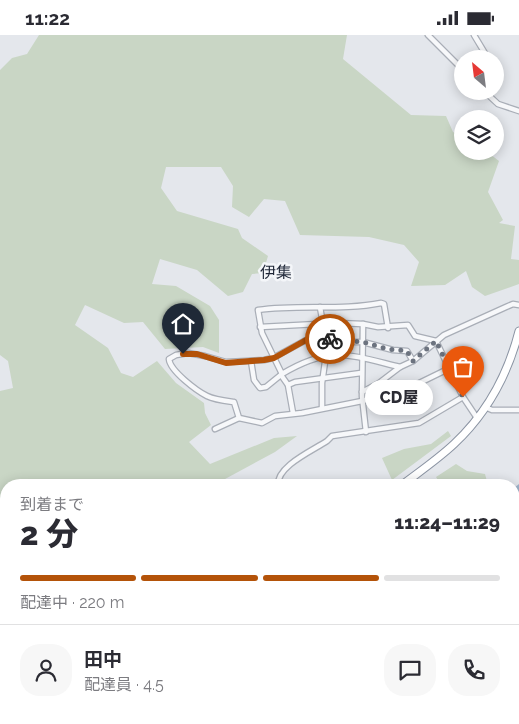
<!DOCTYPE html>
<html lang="ja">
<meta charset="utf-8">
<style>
:root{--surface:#fff;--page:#f7f7f7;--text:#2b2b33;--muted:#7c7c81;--line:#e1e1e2;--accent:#b45309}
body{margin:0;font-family:Raleway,"Noto Sans JP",sans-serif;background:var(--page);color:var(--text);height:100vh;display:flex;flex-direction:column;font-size:19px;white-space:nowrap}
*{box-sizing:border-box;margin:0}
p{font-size:16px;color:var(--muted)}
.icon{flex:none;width:28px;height:28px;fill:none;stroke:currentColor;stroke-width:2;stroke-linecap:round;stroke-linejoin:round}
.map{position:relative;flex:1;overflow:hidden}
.drawer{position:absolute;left:0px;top:444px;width:520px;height:246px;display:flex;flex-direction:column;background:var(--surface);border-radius:20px 20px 0 0;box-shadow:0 2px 12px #0003}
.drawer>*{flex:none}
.needle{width:32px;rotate:332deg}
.controls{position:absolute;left:454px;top:15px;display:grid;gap:10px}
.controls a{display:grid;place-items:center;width:50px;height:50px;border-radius:50%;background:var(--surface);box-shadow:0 2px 12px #0003;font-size:25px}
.pin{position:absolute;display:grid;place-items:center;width:42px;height:42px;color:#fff;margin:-51px -21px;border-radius:50% 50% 50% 0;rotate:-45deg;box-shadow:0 0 5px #0007}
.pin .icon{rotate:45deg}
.courier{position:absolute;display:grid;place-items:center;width:50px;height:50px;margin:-25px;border:4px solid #b45309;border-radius:50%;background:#fff;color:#222;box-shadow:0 1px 6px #0007}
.bubble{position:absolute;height:35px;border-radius:18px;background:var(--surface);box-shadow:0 2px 12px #0003;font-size:16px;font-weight:800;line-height:35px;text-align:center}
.overview em{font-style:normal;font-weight:800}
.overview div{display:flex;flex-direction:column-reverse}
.overview{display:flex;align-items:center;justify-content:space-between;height:85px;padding:0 20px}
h1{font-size:32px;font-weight:800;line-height:38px}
.bar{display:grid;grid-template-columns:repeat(4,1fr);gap:8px 5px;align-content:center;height:60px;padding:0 20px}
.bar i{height:6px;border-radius:4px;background:var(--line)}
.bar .selected{background:var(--accent)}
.bar p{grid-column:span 4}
.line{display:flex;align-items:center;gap:12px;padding:0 20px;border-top:1px solid var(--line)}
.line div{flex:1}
.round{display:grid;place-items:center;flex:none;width:52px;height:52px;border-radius:20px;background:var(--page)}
.status{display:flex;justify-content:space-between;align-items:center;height:35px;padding:0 25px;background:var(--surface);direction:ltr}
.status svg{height:14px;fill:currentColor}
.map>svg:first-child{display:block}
</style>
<div class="status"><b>11:22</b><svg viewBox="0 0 49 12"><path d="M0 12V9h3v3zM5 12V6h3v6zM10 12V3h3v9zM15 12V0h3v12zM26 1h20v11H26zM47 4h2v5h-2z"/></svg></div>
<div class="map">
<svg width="519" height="689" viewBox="0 0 519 689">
<rect width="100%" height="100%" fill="#e4e7ec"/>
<g fill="#c9d6c5">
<path d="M39,0h308l-4,24 68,56 35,1 7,16 9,5v14h24l13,10 -11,31 15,28 -4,3 16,3 -4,33 8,1v24l-34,12 -13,-9 -6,-16 -21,14 -34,1 8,-24 -15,-17 -35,-8 -69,-2 -15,-34 -21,-2 -15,18 -17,-10 1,-21 -12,-19h-55l-5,21 16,23 61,18 4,9 26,18 -5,17 -11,1 -9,18 -15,4 -31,-26 -37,-11 -8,25 24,2 34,20 9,14v33l-16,-6 -38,2 -22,-27 -19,1 -39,-18 -10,20 33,23 13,25 12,4 24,-16 19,22 28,20 1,10 6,12 -22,17 21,22 64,-26 23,-2 -22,16 -61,33h-208v97l-6,4v-195l13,-3 -5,-27 -8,-6v-285l12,-12 15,-4z"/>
<path d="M448,396l3,5 -59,44 -10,-22 22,-9 27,-5z"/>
<path d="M456,429l11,7 18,3 3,11h-47l-5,-8z"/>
<path d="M519,564v58h-5v-56z"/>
<path d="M6,612v59l-5,10 -1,7v-66z"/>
<path d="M16,684h167l1,5h-170z"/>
<path d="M268,684h70v5h-72z"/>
<path d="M345,684h67l-1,5h-66z"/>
</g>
<path fill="#9fb4cc" d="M519,449v50l-5,-4v-42z"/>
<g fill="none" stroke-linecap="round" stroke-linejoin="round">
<defs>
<g id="minor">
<path d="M428,0l34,34"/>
<path d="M474,0l12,20 -4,4"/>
<path d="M484,56l14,13 21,7"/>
<path d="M320,272l6,35v13l-4,28v25"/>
<path d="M363,289l-1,72 4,36"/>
<path d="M260,292l77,-4 26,1 15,3 30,-2 7,11 21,5"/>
<path d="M388,293l-4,-24 -3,-1c-40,8 -82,1 -123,7l4,23 20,41c48,-29 68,-19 118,-7"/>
<path d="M436,306l27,56 14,21"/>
<path d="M251,326l3,19 6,8 6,-1 16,-13"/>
<path d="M413,326l-6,-10 -14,-1 -30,-8h-16l-22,-4 -19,2 -33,18 -9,2 -38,2 -21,-6 -17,-3 -12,2 -7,4c1,12 28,32 38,37 8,4 19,5 27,6l5,16 23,5 13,-7 27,-3 60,-12 43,-11 43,-21"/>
<path d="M281,340l7,10 5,28"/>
<path d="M288,350l7,-3 66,-9"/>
<path d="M362,357l17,-9 21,-16 13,-6 31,-26 62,-28 7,-3 6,1"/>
<path d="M485,372l7,3h27"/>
<path d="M215,394l24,-11"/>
<path d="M278,450c-1,-19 34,-34 49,-44l5,-5 87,-13 44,-26"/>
<path d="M0,556l6,-2"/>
<path d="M275,689v-5"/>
<path d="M341,689l1,-5"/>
<path d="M415,689l1,-5"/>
<path d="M485,689l1,-5"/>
</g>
<g id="trunk">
<path d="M402,450c17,-13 36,-26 52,-41 32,-30 54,-70 65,-113"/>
<path d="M205,684l1,5"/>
</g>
</defs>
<use href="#minor" stroke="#a9aeb7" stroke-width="7"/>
<use href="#trunk" stroke="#8b94a3" stroke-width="9"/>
<use href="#minor" stroke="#f7f8fa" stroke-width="4.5"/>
<use href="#trunk" stroke="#fff" stroke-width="7"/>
</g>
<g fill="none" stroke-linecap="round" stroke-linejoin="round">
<path stroke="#6c737f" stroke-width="5" stroke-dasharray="0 9" d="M330,304l33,3 25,7 19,2 6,10 23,-20 27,56"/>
<path stroke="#b45309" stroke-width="6" d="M183,319h14l29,9 38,-3 10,-2 32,-18 24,-1"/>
</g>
<g text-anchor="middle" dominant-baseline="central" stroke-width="5" stroke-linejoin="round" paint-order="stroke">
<g font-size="16" fill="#1d2536" stroke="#f4f6f9">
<text x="276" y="237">伊集</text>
</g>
</g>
</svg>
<div class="controls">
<a><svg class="needle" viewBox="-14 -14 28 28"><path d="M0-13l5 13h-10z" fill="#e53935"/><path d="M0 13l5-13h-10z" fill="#7c7c81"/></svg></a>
<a><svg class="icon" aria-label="layers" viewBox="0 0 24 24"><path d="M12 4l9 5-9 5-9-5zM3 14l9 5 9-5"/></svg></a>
</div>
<div class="pin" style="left:463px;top:362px;background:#ea580c"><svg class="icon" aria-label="bag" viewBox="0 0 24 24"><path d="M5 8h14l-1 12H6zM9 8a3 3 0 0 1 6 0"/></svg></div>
<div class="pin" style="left:183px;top:319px;background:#1f2937"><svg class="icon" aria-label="home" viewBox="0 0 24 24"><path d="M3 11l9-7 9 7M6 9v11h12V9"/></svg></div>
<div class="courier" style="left:330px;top:304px"><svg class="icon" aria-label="bike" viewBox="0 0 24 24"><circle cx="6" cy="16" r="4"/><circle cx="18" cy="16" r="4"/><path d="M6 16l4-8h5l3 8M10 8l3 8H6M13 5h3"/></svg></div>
<div class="bubble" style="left:365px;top:345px;width:68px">CD屋</div>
<section class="drawer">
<div class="overview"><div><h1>2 分</h1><p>到着まで</p></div><em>11:24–11:29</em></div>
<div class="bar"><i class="selected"></i><i class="selected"></i><i class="selected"></i><i></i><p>配達中 · 220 m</p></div>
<div class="line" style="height:90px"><a class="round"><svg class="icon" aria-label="person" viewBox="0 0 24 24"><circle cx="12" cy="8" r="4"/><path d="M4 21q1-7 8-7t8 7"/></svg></a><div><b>田中</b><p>配達員 · 4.5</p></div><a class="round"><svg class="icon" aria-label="chat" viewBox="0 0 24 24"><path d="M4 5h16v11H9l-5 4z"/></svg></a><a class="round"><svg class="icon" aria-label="phone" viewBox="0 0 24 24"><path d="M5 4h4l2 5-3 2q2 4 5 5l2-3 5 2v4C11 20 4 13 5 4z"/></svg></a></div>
</section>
</div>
